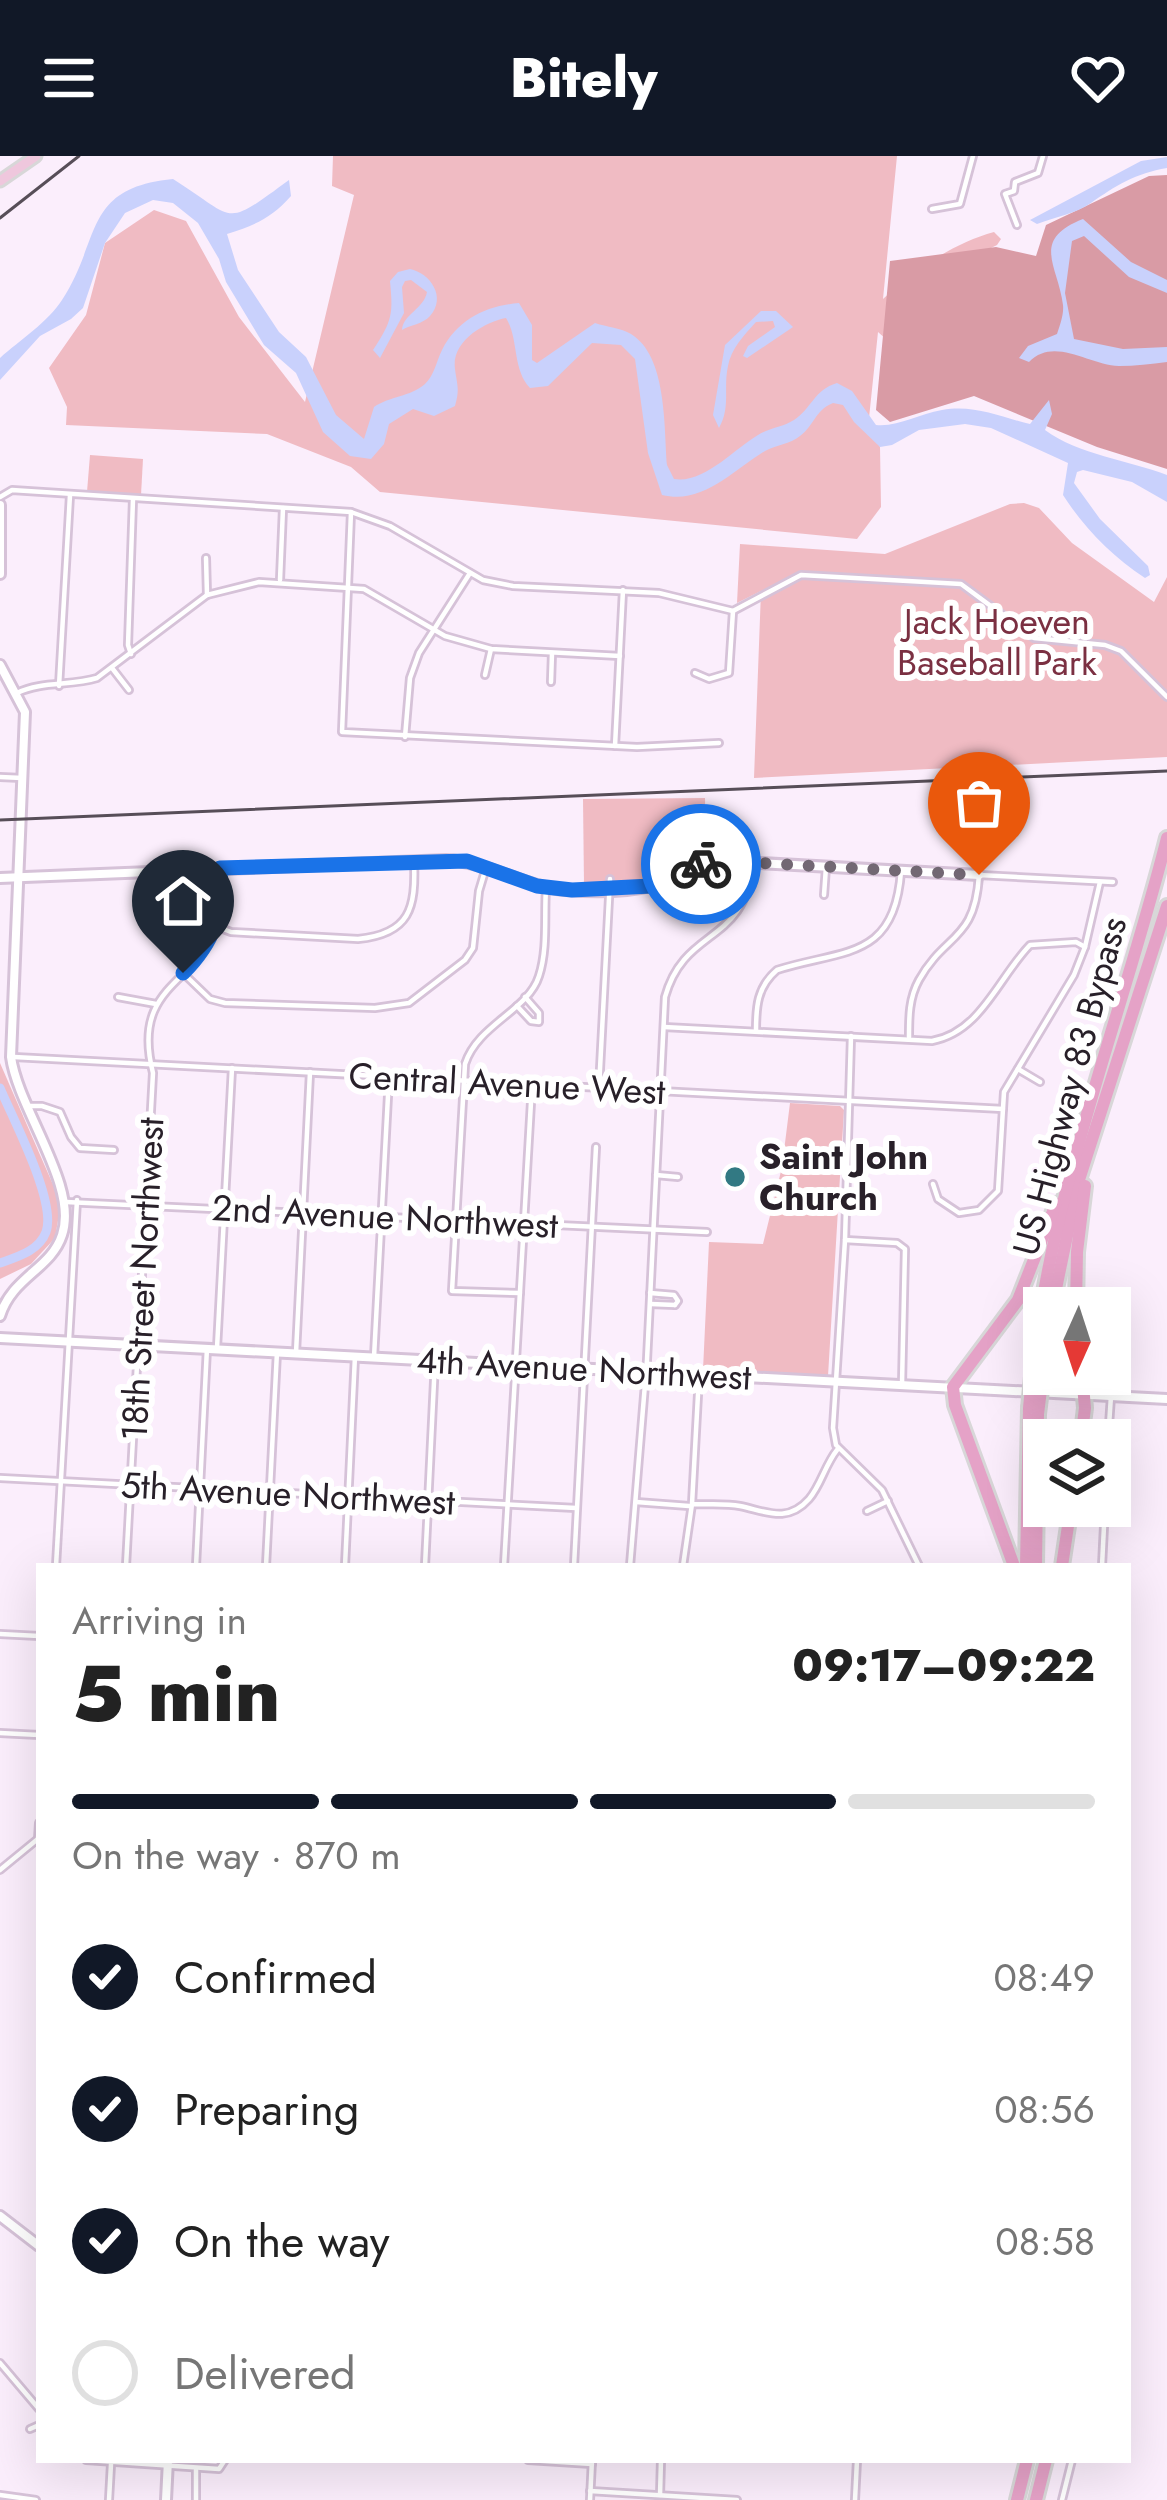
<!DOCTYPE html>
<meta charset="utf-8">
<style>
:root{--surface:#fff;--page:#f2f2f2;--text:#222;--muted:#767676;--line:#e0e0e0;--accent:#111827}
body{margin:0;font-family:Jost,sans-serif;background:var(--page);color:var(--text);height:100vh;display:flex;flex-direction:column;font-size:45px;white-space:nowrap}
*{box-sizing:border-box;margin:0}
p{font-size:39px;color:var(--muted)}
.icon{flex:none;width:66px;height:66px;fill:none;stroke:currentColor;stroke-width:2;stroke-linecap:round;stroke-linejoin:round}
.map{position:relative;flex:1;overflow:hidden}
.side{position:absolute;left:36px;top:1407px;width:1095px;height:900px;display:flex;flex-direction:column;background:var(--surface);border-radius:0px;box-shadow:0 12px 48px #0002}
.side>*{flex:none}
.needle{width:78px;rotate:183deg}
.fabs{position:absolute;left:1023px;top:1131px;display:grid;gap:24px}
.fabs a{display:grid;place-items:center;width:108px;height:108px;border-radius:0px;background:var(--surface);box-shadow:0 12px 48px #0002;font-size:60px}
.pin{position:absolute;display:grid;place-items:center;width:102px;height:102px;color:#fff;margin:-123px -51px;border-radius:50% 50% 50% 0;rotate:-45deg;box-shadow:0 0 12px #0007}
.pin .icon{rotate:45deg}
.courier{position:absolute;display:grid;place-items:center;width:120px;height:120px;margin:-60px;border:9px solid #1a73e8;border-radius:50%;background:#fff;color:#222;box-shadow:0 3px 15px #0007}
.summary em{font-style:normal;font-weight:800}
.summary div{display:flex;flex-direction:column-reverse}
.summary{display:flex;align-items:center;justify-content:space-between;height:204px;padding:0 36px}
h1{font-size:78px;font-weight:800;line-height:90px}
.bar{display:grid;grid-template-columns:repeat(4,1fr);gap:18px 12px;align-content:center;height:144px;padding:0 36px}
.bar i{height:15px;border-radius:9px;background:var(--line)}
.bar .on{background:var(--accent)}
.bar p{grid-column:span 4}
ol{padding:0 36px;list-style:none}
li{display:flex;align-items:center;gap:36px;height:132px}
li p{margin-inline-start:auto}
li .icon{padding:12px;border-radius:50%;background:var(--accent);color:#fff;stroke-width:4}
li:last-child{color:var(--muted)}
li i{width:66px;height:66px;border:6px solid var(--line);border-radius:50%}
header{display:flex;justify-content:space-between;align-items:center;height:156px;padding:0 36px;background:var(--accent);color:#fff;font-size:54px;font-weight:800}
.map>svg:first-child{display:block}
</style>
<header><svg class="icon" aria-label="menu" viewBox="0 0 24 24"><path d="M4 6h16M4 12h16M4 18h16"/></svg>Bitely<svg class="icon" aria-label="heart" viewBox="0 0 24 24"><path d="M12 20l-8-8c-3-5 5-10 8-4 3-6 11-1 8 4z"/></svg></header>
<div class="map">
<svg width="1167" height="2344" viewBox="0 0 1167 2344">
<rect width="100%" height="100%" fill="#fbeefc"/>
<g fill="#f0bbc3">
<path d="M333,0h564l-14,143c30,-28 70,-56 111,-67l7,7 -4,6 -48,24 -52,80 -19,-17 -9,86 11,29 1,60 -24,32 -477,-47 -29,-25 -84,-33 -201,-9 1,-18 -18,-39 37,-53 19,-72 49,-33 32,11 53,96 66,85 49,-207 -22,-9z"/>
<path d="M90,299l53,4 -2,36 -54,-3z"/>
<path d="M1024,347l15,5 33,35 82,59 13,-25v180l-413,21 7,-187 -24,12 3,-59 145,10 125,-50z"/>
<path d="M705,642l1,62 -55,24 -67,1 -1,-86z"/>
<path d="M0,907l61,140 -6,35 -24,26 -31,15z"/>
<path d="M790,947l50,3 4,4 -16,266 -125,-6 6,-128 54,2 19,-77z"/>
</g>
<path fill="#d99ba5" d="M1167,19v294l-70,-22 -123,-51 -84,26 -14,-12 14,-149 106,-14 40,9 10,-31 103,-49z"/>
<g fill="#c9d1fc">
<path d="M1167,1v11c-31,5 -52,18 -76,35 -14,10 -38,15 -54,21l-7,-4 111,-59z"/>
<path d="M173,23c65,41 49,50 116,1l2,16c-19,22 -38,30 -64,38l11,36 41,62 27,25 30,58 28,24 10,-32c16,-11 36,-10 51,-23 10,-10 11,-22 17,-34 16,-31 44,-44 77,-47l13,22v35l5,3 58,-40c12,4 26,5 36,11 36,22 33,92 36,131l7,14c30,5 60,-30 84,-44 11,-7 25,-8 36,-15 18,-12 20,-30 43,-37l15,8 24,34c23,2 42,-11 66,-15 32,-6 58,7 88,14l19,-24 3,14 -7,16c34,25 83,30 122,45v27l-35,-20 -49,-12 -6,2 -3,11 26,36 48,47 2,9 -5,3c-33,-22 -61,-50 -82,-83l5,-32 -77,-35 -26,-4 -46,6 -27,15 -12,2 -26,-25 -11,-17 -10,-2c-18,7 -19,23 -33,33 -10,8 -24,9 -35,15 -33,20 -62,54 -103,44l-14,-42 -13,-94 -14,-14 -29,-2 -44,43 -18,2c-18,-19 -11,-49 -24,-70 -21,4 -55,23 -51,51 2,16 5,20 0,37l-21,10 -21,-7 -24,15 -5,20 -13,15 -21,-3 -27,-24 -27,-59 -32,-28 -38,-63 -7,-23 -21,-36 -25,-20 -20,-3 -28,13 -20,30 -22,65 -12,11 -31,17 -40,44v-22c20,-18 48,-36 62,-58 40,-61 20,-112 111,-121z"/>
<path d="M1083,63l48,43 36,18v13l-38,-16 -45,-41 -12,5 -7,52 9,46 49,10 44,-2v15c-16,2 -32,4 -48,4 -30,-1 -65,-30 -90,-4l-10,-4 9,-12 29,-12c3,-9 7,-20 6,-29 -5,-40 -33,-65 20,-86z"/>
<path d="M410,113c20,4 37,28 20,47 -7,8 -20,9 -28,14 1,-16 22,-21 25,-38l-16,-12 -6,1 -3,6 2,26 -24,45 -7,-8c20,-30 20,-37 17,-69l8,-9z"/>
<path d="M761,155h15l17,16 -46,31 -4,-2 5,-10 27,-19 -2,-6 -17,1c-12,13 -25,27 -28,44 -5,22 3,41 -9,62l-6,-13 12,-70z"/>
</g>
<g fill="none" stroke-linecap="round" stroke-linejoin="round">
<path stroke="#c9d1fc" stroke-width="9" d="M0,932c13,31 57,114 46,144 -7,19 -29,25 -46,31"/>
<defs>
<g id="street">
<path d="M932,53l28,-5 13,-48"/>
<path d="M1017,69l-12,-31 9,-3 1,-9 23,-9 5,-17"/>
<path d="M0,341l12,-7 339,22 39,14 93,54 30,6 146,7 74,18 68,-36 160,9 73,54 71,7 16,6 46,46"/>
<path d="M351,356l-9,220 295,15 82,-4"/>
<path d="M206,402l1,37"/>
<path d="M280,424l3,-72"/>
<path d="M131,498l-3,-9 5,-146"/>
<path d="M112,512l17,22"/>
<path d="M695,517l14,6 20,-6 4,-62"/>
<path d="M485,519l6,-26"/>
<path d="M551,526l1,-29"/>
<path d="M59,530l11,-191"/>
<path d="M17,537c24,-12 54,-7 80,-15l110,-83 52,-13 105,7 81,47 46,13 129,7"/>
<path d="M405,581l5,-59 9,-25 51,-80"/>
<path d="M615,590l8,-156"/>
<path d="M0,621l22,1"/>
<path d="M824,739l2,-28"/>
<path d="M218,771l13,5 127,7c52,-5 58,-31 56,-78"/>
<path d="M183,817l27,26 15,4 150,5 34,-5 56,-43 8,-12 6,-57 6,-20"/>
<path d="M118,841l38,7"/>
<path d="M517,850l14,15 8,1v-9l-14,-16"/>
<path d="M664,871l268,14c49,-9 66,-63 98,-96l46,-3 9,5"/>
<path d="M756,875c0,-24 1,-44 21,-61 65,-21 118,-9 124,-99"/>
<path d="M851,880l-6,204 -12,188 3,17 46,45 37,76"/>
<path d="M909,881c0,-20 0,-39 10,-57 26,-47 56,-38 60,-105l134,7"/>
<path d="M14,901l989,52"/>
<path d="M1018,913l22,13"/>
<path d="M599,932l11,-209"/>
<path d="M26,950h16l18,6 11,25 9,11 34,2"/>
<path d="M656,1019l22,2"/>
<path d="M933,1028l5,15 21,14 20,-3 19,-19 6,-99 70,-117 11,-28 15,-65"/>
<path d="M66,1046l641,30"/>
<path d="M845,1084l52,3 8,6 -3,135"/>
<path d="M520,1137l-68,-2 13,-227c13,-40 63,-53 74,-88 9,-27 5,-61 7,-88"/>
<path d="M650,1137l24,2 4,6 -3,4"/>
<path d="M651,1148l24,1"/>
<path d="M217,1192l15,-280"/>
<path d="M296,1197l14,-281"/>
<path d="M374,1201l15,-280"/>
<path d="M1108,1284l3,-44"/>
<path d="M0,1322l576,30"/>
<path d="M636,1346l53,4"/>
<path d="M692,1348c15,1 33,-1 48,2 25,5 47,18 69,-7 12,-14 16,-34 28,-49"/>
<path d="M867,1355l21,-10"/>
<path d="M56,1410l21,-366"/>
<path d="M126,1410l27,-493c-23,-90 47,-89 65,-149 5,-18 3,-37 3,-56"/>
<path d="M196,1410l11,-218"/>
<path d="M266,1410l11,-214"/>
<path d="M345,1410l10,-210"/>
<path d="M425,1410l10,-205"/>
<path d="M504,1410l28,-481"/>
<path d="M574,1410l22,-419"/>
<path d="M630,1410l17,-206 18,-363c20,-72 81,-51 87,-134"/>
<path d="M683,1410l9,-62 7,-128"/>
<path d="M1102,1410l3,-60"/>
<path d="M0,1478l39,2"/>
<path d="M0,1577l39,2"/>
<path d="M38,1683l1,-16"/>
<path d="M0,1714l39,-32"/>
<path d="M0,2207l39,46"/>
<path d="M30,2273l9,-4"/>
<path d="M86,2304l133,9 6,-9"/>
<path d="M528,2304l64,4"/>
<path d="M590,2335l147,9"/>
<path d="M0,2339l36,5"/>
<path d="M660,2339l1,-35"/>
<path d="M109,2344l2,-36"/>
<path d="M196,2344v-30"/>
<path d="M590,2344l2,-40"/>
<path d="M855,2344l2,-40"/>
<path d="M1062,2344l10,-40"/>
</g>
<g id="secondary">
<path d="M0,349v69"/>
<path d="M0,509l25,47 -14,345c7,52 68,129 51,178 -11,34 -50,42 -62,81"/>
<path d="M0,722l446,-18c43,2 77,27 119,30 26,2 61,2 86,-4 26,-6 45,-22 72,-25l256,14"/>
<path d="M0,1182l1167,61"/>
<path d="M0,2060l39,30"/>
<path d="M166,2344l2,-40"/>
</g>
<path id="primary" d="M0,25l36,-25"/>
<g id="highway">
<path d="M1052,1152l26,-125 89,-277"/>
<path d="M1076,1152l1,-56 8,-66"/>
<path d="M1032,1221c18,-185 90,-360 135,-539"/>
<path d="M1081,1284l4,-32 -3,-34"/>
<path d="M1014,1410l-59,-161 -2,-18 65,-87 38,-96"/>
<path d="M1026,1410l3,-158"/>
<path d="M1036,1410l2,-152"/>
<path d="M1062,1410l9,-60"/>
<path d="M1017,2344l10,-40"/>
<path d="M1036,2344l10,-40"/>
</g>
</defs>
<use href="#street" stroke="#d6c2d8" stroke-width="10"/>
<use href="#secondary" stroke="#d6c2d8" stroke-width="14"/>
<use href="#primary" stroke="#d8d7d8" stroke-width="15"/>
<use href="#highway" stroke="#d8d7d8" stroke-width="18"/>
<use href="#street" stroke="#fff" stroke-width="4.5"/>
<use href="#secondary" stroke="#fff" stroke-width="8"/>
<use href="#primary" stroke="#efc7dd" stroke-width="9"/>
<use href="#highway" stroke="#e5a2c7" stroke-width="12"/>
<g stroke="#574e58" stroke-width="3">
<path d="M0,62l79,-62"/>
<path d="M0,664l1167,-49"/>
</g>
<defs>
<g id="highway-bridge">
<path d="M1029,1252l3,-31"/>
<path d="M1038,1258l5,-40"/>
</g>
</defs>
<use href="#highway-bridge" stroke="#d8d7d8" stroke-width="18" stroke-linecap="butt"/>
<use href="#highway-bridge" stroke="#e5a2c7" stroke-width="12"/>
</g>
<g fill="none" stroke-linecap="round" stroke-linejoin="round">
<path stroke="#726873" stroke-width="12" stroke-dasharray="0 21.6" d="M701,708l22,-3 256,14"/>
<path stroke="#1a73e8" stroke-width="15" d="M183,817c32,-32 40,-60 37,-105l247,-7 70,25 35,4 79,-4 50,-22"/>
</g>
<circle fill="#327983" stroke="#fff" stroke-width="4.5" cx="735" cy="1021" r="12"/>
<g text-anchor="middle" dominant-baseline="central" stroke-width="12" stroke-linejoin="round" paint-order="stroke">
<g font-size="36" fill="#7b3042" stroke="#fff">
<text x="997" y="465">Jack Hoeven<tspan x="997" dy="41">Baseball Park</tspan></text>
</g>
<g font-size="36" fill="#282029" stroke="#fff">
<text transform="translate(507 927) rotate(3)">Central Avenue West</text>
<text transform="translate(1069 930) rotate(-75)">US Highway 83 Bypass</text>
<text transform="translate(385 1060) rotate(3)">2nd Avenue Northwest</text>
<text transform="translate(142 1123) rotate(-87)">18th Street Northwest</text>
<text transform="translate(584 1212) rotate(3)">4th Avenue Northwest</text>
<text transform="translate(288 1337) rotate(3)">5th Avenue Northwest</text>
</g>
<g font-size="36" font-weight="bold" fill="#282029" stroke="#fff" text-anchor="start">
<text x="759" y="1000">Saint John<tspan x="759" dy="41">Church</tspan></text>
</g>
</g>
</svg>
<div class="fabs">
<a><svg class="needle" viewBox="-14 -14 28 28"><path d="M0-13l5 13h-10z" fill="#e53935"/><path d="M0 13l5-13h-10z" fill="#767676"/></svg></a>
<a><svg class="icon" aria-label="layers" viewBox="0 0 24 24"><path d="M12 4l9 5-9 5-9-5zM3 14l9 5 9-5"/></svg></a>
</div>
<div class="pin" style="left:979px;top:719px;background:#ea580c"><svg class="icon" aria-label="bag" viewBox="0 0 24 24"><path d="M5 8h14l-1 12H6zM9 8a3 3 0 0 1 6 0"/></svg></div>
<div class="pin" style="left:183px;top:817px;background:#1f2937"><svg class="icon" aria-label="home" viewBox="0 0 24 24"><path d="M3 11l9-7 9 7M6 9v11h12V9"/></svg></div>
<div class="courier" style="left:701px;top:708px"><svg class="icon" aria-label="bike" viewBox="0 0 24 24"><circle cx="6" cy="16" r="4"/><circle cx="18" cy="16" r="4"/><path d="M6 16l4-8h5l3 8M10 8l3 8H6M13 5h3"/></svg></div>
<section class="side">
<div class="summary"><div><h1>5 min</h1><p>Arriving in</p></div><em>09:17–09:22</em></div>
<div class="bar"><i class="on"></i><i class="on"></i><i class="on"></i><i></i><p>On the way · 870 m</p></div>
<ol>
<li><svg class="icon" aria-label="check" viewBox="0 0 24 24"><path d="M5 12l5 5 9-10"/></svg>Confirmed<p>08:49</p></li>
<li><svg class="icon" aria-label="check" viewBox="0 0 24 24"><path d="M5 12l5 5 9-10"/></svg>Preparing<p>08:56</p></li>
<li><svg class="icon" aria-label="check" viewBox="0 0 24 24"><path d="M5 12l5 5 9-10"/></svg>On the way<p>08:58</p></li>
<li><i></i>Delivered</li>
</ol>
</section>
</div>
